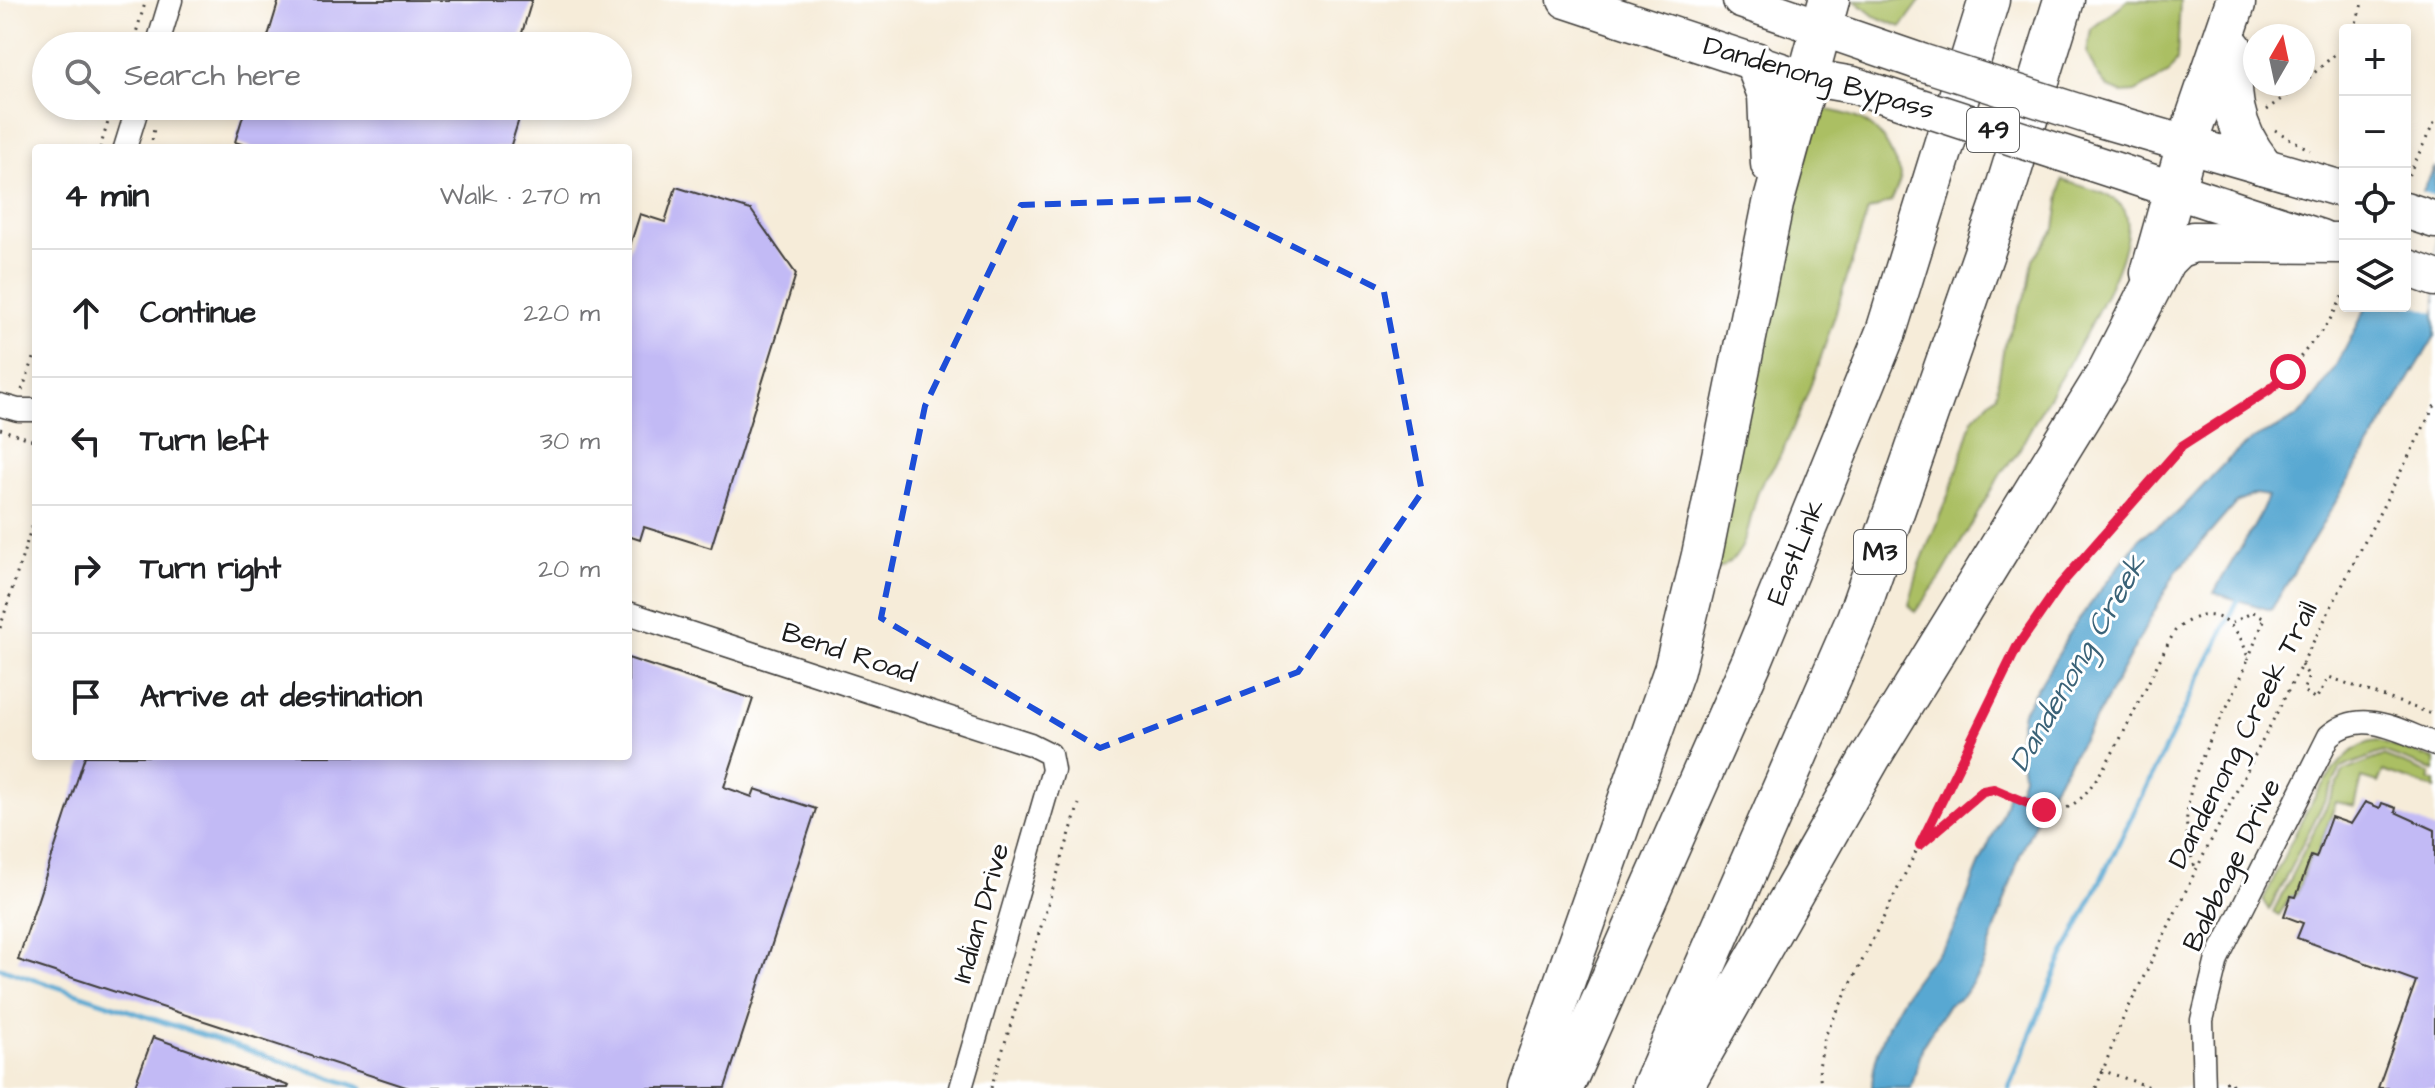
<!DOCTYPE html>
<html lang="en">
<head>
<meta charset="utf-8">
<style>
  body { margin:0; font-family:"Architects Daughter",sans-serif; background:#f2f2f2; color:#202124 }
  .controls { position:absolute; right:24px; top:24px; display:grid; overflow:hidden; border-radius:8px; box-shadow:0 4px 12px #0003 }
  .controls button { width:72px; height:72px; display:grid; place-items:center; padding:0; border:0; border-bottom:2px solid #e0e0e0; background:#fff; color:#202124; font:40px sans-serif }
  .compass { position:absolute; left:2243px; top:24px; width:72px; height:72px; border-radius:50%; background:#fff; box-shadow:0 4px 12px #0003; rotate:9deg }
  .stop { position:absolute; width:24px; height:24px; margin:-18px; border:6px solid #e11d48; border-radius:50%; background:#fff }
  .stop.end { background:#e11d48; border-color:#fff; box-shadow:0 2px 8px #0008 }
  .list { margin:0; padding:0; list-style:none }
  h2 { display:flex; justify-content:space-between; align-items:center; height:104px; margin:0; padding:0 32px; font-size:34px }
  h2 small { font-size:26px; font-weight:400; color:#757577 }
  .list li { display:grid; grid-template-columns:52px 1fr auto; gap:24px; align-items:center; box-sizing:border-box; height:128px; padding:0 32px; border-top:2px solid #e0e0e0 }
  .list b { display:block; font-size:30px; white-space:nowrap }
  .list em { font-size:26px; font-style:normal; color:#757577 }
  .icon { flex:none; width:44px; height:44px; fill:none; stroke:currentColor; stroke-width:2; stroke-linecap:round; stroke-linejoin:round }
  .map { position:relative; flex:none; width:2435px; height:1088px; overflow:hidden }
  .search { position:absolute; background:#fff; box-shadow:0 4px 12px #0003; left:32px; top:32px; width:600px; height:88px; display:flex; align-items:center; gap:20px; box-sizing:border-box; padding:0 28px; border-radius:44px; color:#757577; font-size:30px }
  .panel { position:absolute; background:#fff; box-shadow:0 4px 12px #0003; left:32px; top:144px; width:600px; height:616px; border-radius:8px }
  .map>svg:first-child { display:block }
  .green { fill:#abbf64; stroke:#646e40; stroke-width:2 }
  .water { fill:#58a8d2; stroke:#3a6277; stroke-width:2 }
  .pier { fill:#f6ecd9 }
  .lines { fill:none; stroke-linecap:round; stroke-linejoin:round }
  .stream { stroke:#58a8d2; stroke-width:5 }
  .building { fill:#c2baf5 }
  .minor-casing { stroke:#3d3b38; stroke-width:25 }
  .trunk-casing { stroke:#3d3b38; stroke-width:39 }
  .motorway-casing { stroke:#3d3b38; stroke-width:43 }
  .path { stroke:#3d3b38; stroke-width:3; stroke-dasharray:2 6; stroke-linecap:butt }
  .minor { stroke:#fff; stroke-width:22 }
  .trunk { stroke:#fff; stroke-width:36 }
  .motorway { stroke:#fff; stroke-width:40 }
  .trunk-bridge-casing { stroke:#3d3b38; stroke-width:39; stroke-linecap:butt }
  .trunk-bridge { stroke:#fff; stroke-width:36 }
  .route { stroke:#e11d48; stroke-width:10 }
  .marked { fill:none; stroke:#1d4ed8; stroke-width:6; stroke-dasharray:16 10; stroke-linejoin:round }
  .labels { text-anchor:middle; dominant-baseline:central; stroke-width:6; stroke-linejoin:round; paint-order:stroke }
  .shield { fill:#fff; stroke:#606060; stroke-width:2 }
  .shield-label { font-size:26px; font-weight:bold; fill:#1c1c1c }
  .street-label { font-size:28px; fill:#1c1c1c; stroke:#fff }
  .water-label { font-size:30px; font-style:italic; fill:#3a6277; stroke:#fff }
</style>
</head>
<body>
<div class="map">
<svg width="2435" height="1088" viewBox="0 0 2435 1088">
  <rect width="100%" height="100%" fill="#fff"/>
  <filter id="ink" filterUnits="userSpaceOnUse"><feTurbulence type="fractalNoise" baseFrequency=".0125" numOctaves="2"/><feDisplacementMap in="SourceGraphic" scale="16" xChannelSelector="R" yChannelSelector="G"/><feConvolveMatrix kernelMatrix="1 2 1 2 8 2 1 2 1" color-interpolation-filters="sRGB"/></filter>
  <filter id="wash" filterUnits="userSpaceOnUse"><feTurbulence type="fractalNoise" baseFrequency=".006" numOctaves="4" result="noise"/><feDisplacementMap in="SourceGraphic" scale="32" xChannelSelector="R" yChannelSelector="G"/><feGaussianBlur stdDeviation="1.8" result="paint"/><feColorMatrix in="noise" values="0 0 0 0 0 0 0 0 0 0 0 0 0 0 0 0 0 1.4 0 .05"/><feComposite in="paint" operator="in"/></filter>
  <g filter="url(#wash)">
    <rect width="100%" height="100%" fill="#f6ecd9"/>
    <g class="green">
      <polygon points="1854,0 1921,0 1901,27 1874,16"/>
      <polygon points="2128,0 2180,0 2177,60 2169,73 2135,92 2122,93 2108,88 2096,73 2087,53 2091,29"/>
      <path d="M 1819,108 C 1850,114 1876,120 1890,151 C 1903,181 1906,168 1891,202 L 1868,211 C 1841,293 1818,381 1779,458 C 1775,467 1767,474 1762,483 C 1746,513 1754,556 1716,570 L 1758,334 Z"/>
      <path d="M 2062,180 C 2080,186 2111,192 2123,208 C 2152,248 2037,408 2018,453 L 2003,470 L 1941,577 L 1915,612 L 1909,605 L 1920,564 L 1954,481 L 1973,418 L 1996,395 L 2004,345 L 2029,286 L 2033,259 L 2055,229 Z"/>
      <path d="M 2377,741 L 2435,760 L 2435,771 L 2383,752 L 2341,768 L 2269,910 L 2263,901 C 2285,858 2326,745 2377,741 Z"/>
      <polygon points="2383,756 2431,774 2429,780 2435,782 2435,789 2383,771 2378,783 2362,778 2355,806 2336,802 2316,858 2310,856 2296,897 2291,896 2279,915 2273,912 2344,771"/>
    </g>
    <path class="water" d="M 2435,167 L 2435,336 L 2271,610 L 2214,593 C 2231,559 2255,532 2268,496 L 2255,494 L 2236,503 L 2175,573 L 2098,715 L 2046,799 L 2020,855 L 1982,969 L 1962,997 L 1948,1005 L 1923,1045 L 1911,1088 L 1872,1088 C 1873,1047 1897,1002 1922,970 C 1928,961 1937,955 1943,947 C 1960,924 1967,894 1978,868 C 1989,842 2002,820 2008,793 L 2019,789 L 2023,776 L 2019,735 L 2023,711 L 2061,650 L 2068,634 L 2140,538 C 2152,527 2164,525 2175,515 C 2202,490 2224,458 2255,438 C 2272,428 2288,426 2303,411 C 2331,381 2349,342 2367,306 L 2405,306 L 2405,226 Z"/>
    <polygon class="pier" points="2418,191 2435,196 2435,313 2405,303 2405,217"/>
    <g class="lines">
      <g class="stream">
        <polyline points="0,968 362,1088"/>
        <polyline points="2009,1088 2058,967 2239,598"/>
      </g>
    </g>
    <g id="blocks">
      <g class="building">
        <polygon points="279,0 532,0 518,46 265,46"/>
        <polygon points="246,106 523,106 510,148 254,148 235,142"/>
        <polygon points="676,187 751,210 796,274 711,548 644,527 640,540 628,536 628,252 640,214 665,222"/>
        <polygon points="628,658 753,699 724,787 752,797 755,789 816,809 725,1088 409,1088 18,960 85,756 628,756"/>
        <polygon points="2365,802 2380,808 2382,803 2396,808 2395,812 2435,830 2435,1088 2378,1088 2416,981 2297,938 2303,923 2284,916 2291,896 2296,897 2311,856 2316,858 2331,817 2351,824"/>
        <polygon points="153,1037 289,1086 288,1088 134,1088"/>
      </g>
    </g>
  </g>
  <g filter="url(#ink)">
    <use href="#blocks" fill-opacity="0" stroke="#3d3b38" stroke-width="2"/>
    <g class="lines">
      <g class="minor-casing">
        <g id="minor">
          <polyline points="157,46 171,0"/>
          <polyline points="125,148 138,106"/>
          <polyline points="0,405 18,410 36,410"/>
          <polyline points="628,613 1030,744 1050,754 1053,770 961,1088"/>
          <path d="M 2204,1088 L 2202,1020 L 2217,959 L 2329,736 C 2362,707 2398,731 2435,744"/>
        </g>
      </g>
      <g class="trunk-casing">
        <g id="trunk">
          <polyline points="1566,0 1790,74 1853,85 1905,102"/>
          <polyline points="1741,0 1918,61"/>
          <polyline points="2093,117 2345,190"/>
          <polyline points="2080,159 2321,238"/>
          <polyline points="2405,210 2435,220"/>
          <polyline points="2405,267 2435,278"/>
        </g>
      </g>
      <g class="motorway-casing">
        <g id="motorway">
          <path d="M 2232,48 C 2230,93 2231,127 2261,164"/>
          <polyline points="1755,62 1768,95 1771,164"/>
          <polyline points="2151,273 2187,144 2235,4"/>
          <polyline points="1527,1088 1674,670 1702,555 1773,204 1829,0"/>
          <polyline points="1563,1088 1752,661 1886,332 1989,0"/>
          <polyline points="1652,1088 1857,618 2000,207 2064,0"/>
          <polyline points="1682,1088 1870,758 2107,373 2165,260 2177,248 2193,242 2339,243"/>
        </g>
      </g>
      <g class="path">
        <polyline points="2354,30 2363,0"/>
        <polyline points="132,46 146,0"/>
        <polyline points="2303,83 2345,45"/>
        <polyline points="2266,110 2302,84"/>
        <polyline points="2275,130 2310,150"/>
        <polyline points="100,148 113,106"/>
        <polyline points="151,148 154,128"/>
        <polyline points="2405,182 2435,121"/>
        <polyline points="22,390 36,353"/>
        <polyline points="0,429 36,441"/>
        <polyline points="2232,623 2253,612 2265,618 2248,659"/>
        <polyline points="0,628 36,513"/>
        <polyline points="2301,665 2309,676 2303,691 2316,699 2329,677 2435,715"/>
        <path d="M 1923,843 L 1983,791 C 2008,786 2028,812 2053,811 C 2065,811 2077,803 2085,794 C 2120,751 2147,680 2175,631 C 2208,600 2239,619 2248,659 C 2224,728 2165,789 2195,867"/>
        <polyline points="2101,1070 2153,1088"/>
        <polyline points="2225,1082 2231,1081 2233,1088"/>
        <polyline points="991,1088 1079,804"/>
        <polyline points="1821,1088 1819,1067 1825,1036 2017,647 2040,611 2127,504 2182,446 2269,390 2288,372 2328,323 2345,293"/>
        <polyline points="2096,1088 2122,1021 2196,870 2435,405"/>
      </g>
      <use href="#minor" class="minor"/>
      <use href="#trunk" class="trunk"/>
      <use href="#motorway" class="motorway"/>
      <g class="trunk-bridge-casing">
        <g id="trunk-bridge">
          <polyline points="1918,61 2093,117"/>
          <polyline points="1905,102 2080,159"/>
        </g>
      </g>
      <use href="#trunk-bridge" class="trunk-bridge"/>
    </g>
  </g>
  <g class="lines" filter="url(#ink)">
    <polyline class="route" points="2044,810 1994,789 1983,791 1920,845 2017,647 2060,585 2182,446 2269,390 2288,372"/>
  </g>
  <path class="marked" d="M 1198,199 L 1384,292 L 1422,492 L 1298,672 L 1100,748 L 881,618 L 925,406 L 1021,205 Z"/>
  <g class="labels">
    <g class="shield">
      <rect x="1967" y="108" width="52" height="44" rx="6"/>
      <rect x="1854" y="530" width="52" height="44" rx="6"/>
    </g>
    <g class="shield-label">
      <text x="1993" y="130">49</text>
      <text x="1880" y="552">M3</text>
    </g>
    <g class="street-label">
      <text transform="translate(1819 78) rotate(16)">Dandenong Bypass</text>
      <text transform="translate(1796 552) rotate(-68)">EastLink</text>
      <text transform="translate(849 653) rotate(18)">Bend Road</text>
      <text transform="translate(2243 735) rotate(-63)">Dandenong Creek Trail</text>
      <text transform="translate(2232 865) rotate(-64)">Babbage Drive</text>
      <text transform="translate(981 913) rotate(-74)">Indian Drive</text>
    </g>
    <g class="water-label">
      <text transform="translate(2078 663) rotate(-60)">Dandenong Creek</text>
    </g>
  </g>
</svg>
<div class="controls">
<button>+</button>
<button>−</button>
<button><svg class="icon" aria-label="locate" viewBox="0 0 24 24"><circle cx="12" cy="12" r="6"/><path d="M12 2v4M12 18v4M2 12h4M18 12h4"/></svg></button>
<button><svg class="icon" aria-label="layers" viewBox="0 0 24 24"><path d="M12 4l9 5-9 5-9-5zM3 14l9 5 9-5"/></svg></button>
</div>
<svg class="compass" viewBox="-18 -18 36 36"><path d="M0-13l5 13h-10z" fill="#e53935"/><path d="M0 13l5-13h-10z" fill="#757577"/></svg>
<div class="stop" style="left:2288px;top:372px"></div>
<div class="stop end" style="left:2044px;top:810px"></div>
<div class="search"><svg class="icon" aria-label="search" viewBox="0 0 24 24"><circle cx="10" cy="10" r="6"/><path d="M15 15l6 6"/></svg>Search here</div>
<section class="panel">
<h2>4 min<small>Walk · 270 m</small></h2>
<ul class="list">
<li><svg class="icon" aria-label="ahead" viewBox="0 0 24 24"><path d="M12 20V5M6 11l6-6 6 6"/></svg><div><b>Continue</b></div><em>220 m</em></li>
<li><svg class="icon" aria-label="left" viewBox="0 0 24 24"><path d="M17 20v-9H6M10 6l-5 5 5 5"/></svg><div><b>Turn left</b></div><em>30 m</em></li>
<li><svg class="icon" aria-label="right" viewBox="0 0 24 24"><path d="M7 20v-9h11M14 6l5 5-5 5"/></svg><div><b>Turn right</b></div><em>20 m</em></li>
<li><svg class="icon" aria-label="arrive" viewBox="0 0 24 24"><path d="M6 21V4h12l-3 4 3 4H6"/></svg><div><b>Arrive at destination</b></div></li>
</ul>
</section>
</div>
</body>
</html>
